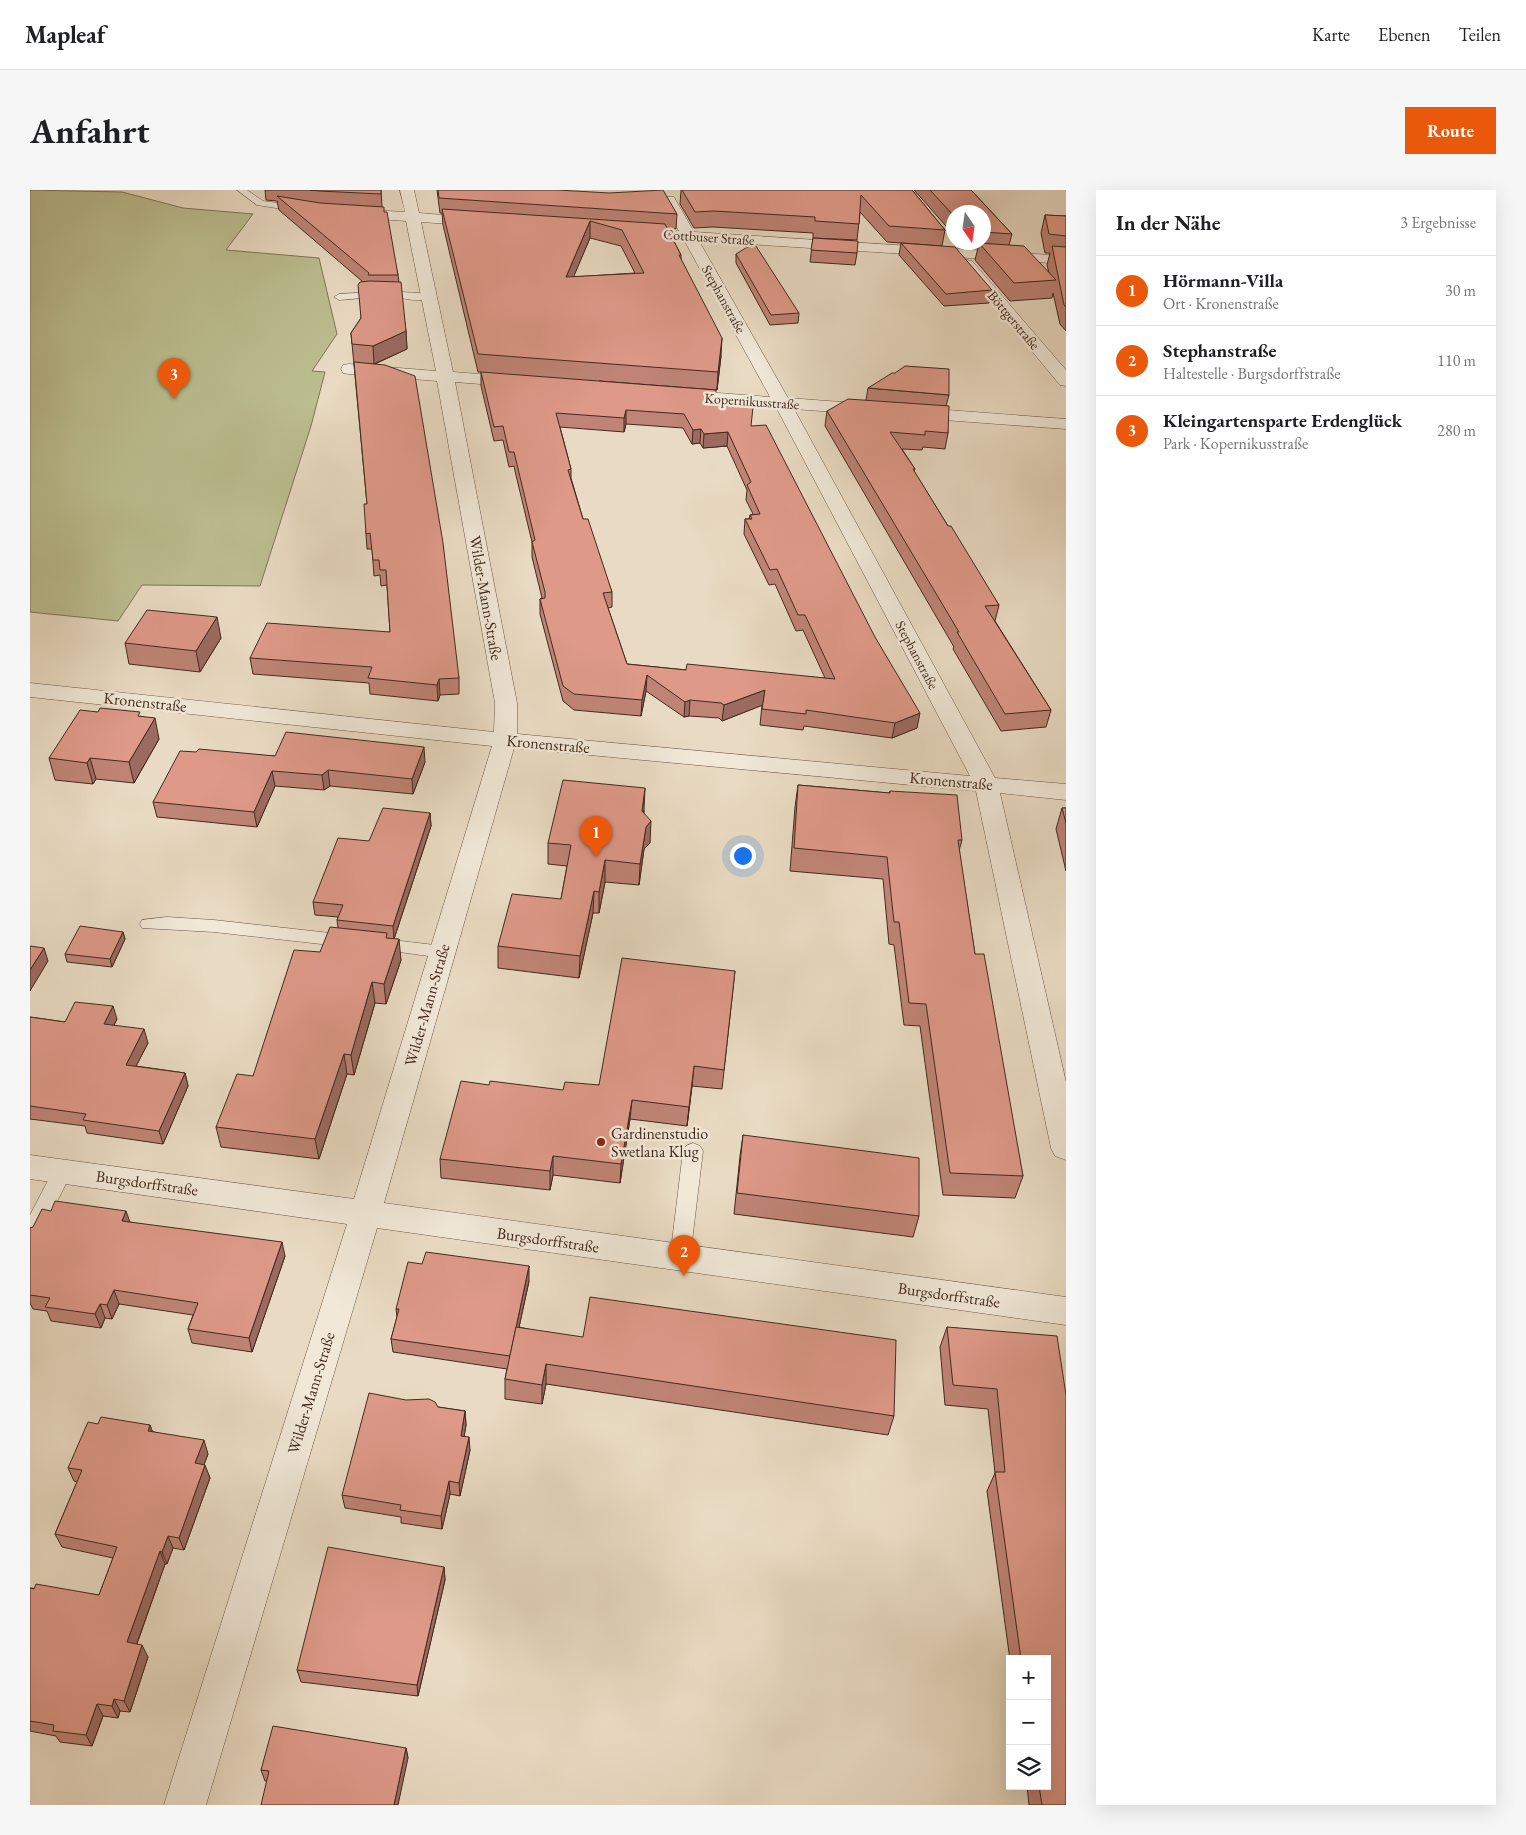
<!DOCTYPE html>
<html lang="de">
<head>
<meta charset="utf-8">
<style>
  body { margin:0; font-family:"EB Garamond",serif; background:#f6f6f6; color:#202124 }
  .controls { position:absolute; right:15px; bottom:15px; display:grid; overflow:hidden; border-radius:0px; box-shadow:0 5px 20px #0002 }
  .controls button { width:45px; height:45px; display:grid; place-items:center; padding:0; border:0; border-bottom:1px solid #e0e0e0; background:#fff; color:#202124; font:25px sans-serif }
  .compass { position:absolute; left:916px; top:15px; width:45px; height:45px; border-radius:50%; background:#fff; box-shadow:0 5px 20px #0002; rotate:167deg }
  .you { position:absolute; left:712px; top:665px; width:18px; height:18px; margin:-12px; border:4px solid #fff; border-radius:50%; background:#1a73e8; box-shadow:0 0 0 8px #1a73e833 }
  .badge { display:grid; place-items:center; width:32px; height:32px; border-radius:50%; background:#ea580c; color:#fff; font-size:16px; font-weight:700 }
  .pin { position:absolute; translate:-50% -41px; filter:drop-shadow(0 1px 2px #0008) }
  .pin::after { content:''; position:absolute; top:26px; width:18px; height:15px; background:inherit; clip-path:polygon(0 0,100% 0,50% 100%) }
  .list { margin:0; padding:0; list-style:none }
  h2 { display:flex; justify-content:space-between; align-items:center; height:65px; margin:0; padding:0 20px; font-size:21px }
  h2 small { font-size:16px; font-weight:400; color:#757577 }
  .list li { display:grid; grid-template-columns:32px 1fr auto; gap:15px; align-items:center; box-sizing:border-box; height:70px; padding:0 20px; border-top:1px solid #e0e0e0 }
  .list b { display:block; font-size:19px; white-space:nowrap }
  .list p { margin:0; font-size:16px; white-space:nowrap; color:#757577 }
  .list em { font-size:16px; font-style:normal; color:#757577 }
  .icon { flex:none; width:28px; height:28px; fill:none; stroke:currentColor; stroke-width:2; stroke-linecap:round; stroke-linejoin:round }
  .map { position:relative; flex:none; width:1036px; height:1615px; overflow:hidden; border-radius:0px }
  header { display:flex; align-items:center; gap:30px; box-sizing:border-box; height:70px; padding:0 25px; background:#fff; border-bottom:1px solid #e0e0e0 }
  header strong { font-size:24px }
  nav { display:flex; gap:28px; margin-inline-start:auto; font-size:18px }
  .intro { display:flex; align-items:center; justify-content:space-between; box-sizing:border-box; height:120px; padding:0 30px }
  h1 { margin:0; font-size:35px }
  .button { padding:12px 22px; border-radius:0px; background:#ea580c; color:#fff; font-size:18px; font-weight:700 }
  main { display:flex; gap:30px; padding:0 30px }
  aside { flex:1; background:#fff; border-radius:0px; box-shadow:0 5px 20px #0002 }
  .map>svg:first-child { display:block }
  .green { fill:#bcbe90; stroke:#807456 }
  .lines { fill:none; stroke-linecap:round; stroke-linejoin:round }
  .service-casing { stroke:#6c5646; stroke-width:1 }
  .minor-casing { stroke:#6c5646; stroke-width:1 }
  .service { fill:#f1e8d8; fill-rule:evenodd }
  .minor { fill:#f1e8d8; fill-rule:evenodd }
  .wall { fill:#bf8476; stroke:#43291d; fill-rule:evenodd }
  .shaded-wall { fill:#9b6b60; stroke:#43291d }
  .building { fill:#de9989; stroke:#43291d; fill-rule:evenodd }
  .poi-dot { fill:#8f2418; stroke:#f1e8d8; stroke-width:2 }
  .labels { text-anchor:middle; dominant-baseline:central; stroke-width:5; stroke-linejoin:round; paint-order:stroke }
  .far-street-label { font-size:14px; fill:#43291d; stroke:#f1e8d8 }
  .street-label { font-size:16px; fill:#43291d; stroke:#f1e8d8 }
  .poi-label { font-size:16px; fill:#43291d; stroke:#f1e8d8; text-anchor:start }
</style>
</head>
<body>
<header>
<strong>Mapleaf</strong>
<nav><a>Karte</a><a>Ebenen</a><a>Teilen</a></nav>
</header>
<div class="intro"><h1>Anfahrt</h1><a class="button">Route</a></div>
<main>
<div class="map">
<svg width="1036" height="1615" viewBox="0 0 1036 1615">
  <rect width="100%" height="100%" fill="#e9dbc3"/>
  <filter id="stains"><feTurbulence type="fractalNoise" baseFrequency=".004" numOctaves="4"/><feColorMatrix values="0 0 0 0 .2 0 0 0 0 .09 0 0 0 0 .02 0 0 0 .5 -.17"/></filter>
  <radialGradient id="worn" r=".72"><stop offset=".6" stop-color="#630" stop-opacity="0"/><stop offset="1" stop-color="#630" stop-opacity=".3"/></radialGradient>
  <polygon class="green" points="0,0 92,2 153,18 223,24 196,60 289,68 307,144 282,181 295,182 281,236 230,396 112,395 88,431 0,422"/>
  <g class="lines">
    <g class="service-casing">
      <g id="service">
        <polygon points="207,0 217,0 233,11 271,16 275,19 271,22 227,15"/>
        <path d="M 362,101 C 372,103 398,102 403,106 C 393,115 373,107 361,107 C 344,106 326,109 309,110 L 304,107 L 309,104 Z"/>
        <polygon points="137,727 184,730 318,745 324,747 326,751 324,755 318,757 184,742 112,738 110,734 112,730"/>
        <polygon points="346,748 413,756 419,758 422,762 419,766 413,768 340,758 338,754 340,750"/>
        <polygon points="663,953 670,956 673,961 660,1068 657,1074 650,1077 643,1074 640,1068 653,961 656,956"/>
        <polygon points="32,974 39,977 42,982 7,1051 0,1053 0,1025 25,977"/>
      </g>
    </g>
    <g class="minor-casing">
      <g id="minor">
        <polygon points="370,0 384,0 389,23 451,28 456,29 458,32 456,35 451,36 391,32 423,182 489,187 495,188 497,192 495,196 489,197 425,192 487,513 487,544 940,586 746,217 649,210 643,209 640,205 643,201 649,200 740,207 654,50 641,48 639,45 641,42 649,41 632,10 634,7 644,7 664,42 1036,66 1036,74 669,51 758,208 1036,229 1036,239 764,219 965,588 1036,594 1036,610 970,603 1036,892 1036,970 1025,966 1021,958 946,601 484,558 354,1013 1036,1107 1036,1135 347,1038 176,1615 134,1615 317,1034 0,989 0,965 324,1009 462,556 0,507 0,493 464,542 465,513 407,191 319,184 313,183 311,179 313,175 319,174 406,181 376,31 322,27 315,23 322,19 375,22"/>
        <polygon points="937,70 942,71 1036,180 1036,196 1030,195 932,77 930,74 932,71"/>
      </g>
    </g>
    <use href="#service" class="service"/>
    <use href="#minor" class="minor"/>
  </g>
  <g class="wall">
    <polygon points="235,0 351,0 352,17 368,85 376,141 377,159 345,174 429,488 429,504 410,505 408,511 340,504 339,493 223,484 220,468 360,442 357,395 351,396 350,385 344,386 342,359 337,359 336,344 337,314 321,143 331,128 333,92 249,20 247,11 236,10"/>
    <path d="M 407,0 L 534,0 L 533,1 L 647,24 L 646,39 L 637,38 L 651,65 L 651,70 L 691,166 L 687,200 L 569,191 L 685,210 L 695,215 L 721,236 L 887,538 L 862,548 L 774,536 L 773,540 L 730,535 L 732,515 L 692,531 L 689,528 L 659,526 L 654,527 L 616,501 L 611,526 L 544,520 L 533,511 L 510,424 L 510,409 L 512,408 L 502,367 L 502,352 L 485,281 L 484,276 L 479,277 L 473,250 L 464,251 L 451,196 L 451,182 L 448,182 L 413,35 L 412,23 L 410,23 ZM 560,48 L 591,56 L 605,83 L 543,87 ZM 596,234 L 653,238 L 662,254 L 670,253 L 673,258 L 697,256 L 717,300 L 716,310 L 723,324 L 720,325 L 719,329 L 715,329 L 714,344 L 739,395 L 745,394 L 766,441 L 773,440 L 795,488 L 656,480 L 597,474 L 578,418 L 582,417 L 582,402 L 553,329 L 541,288 L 541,279 L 530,237 L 594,242 Z"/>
    <polygon points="651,0 882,0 915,40 912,56 857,52 830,22 827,50 783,48 783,43 683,37 664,38 650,14"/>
    <polygon points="884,0 941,0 982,44 979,55 1019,83 1017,75 1020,63 1015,63 1011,43 1015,25 1036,26 1036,141 1030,134 1023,103 1022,108 980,111 945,70 948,58 934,57 930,52 954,52 954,22 924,22 924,45"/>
    <polygon points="783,48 827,63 825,75 780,72"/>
    <polygon points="871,53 962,100 959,113 914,116 869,65"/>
    <polygon points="706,64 769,123 768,133 740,135 706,73"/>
    <polygon points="838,198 919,205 916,216 918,243 915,259 893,257 892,260 872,259 885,279 884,281 918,336 969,415 965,431 1021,520 1016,537 971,541 923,459 924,457 795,236 797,221 836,210"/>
    <polygon points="191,448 170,482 99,474 95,453"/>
    <polygon points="111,526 129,549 104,593 66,589 63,594 25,590 19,568"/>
    <polygon points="166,562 245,566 395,572 383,604 300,596 294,600 245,596 227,637 127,627 123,612"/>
    <polygon points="768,595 859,603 860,601 932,650 929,661 945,764 993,986 985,1008 913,1005 890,836 874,835 864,755 859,754 853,689 760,681 765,617"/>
    <polygon points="1032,618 1036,618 1036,681 1026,639"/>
    <polygon points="614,620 614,623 620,653 614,659 609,695 575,692 569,723 563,723 549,788 468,778 468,756 531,709 537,676 518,674 518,653"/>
    <polygon points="400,623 401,636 364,749 371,770 356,814 345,813 324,885 317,884 289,969 191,957 186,937 223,886 290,762 308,738 307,730 308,727 285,725 283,712 339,651"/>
    <polygon points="93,742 95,749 82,777 37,772 35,764"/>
    <polygon points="705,781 692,899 662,896 657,936 600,929 590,993 523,985 520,1000 411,988 410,969 533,900 569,895"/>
    <polygon points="0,827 35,832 87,829 84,835 118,853 106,876 155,883 158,896 133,954 57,943 55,936 0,929"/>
    <polygon points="713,945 889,1026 883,1047 704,1024 710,966"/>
    <polygon points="100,1032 255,1066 222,1162 162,1153 158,1139 163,1125 89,1114 82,1129 75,1128 71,1138 21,1131 17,1121 3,1119 0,1113 0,1038"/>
    <polygon points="499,1091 489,1137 864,1226 858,1245 516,1194 512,1214 475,1209 475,1189 477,1179 363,1162 361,1149 367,1127 366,1119"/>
    <polygon points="917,1137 1036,1205 1036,1615 999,1615 997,1596 1017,1596 1017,1469 980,1469 980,1470 957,1301 965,1283 958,1219 915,1215 910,1157"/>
    <polygon points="408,1217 435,1221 436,1235 434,1246 440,1260 430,1306 420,1304 412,1339 371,1333 371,1327 315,1318 312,1305"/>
    <polygon points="68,1234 120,1235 122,1241 178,1264 174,1274 180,1288 154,1360 143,1358 137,1374 135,1374 107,1454 118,1467 100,1522 90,1521 88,1528 73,1526 62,1556 30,1552 26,1546 0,1541 0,1398 69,1405 83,1368 32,1357 25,1344 47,1292 44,1291 38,1278"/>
    <polygon points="414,1377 415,1390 388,1506 271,1492 267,1480"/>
    <polygon points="376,1558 378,1568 237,1591 235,1591 231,1580"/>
  </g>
  <g class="shaded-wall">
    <polygon points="560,31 560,48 536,105 536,87"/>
    <polygon points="376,141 377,159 344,174 343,156"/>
    <polygon points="692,148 691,166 687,200 688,182"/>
    <polygon points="596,220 596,234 594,242 594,228"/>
    <polygon points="671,239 670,253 662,254 663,240"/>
    <polygon points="698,242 697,256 673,258 674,244"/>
    <polygon points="187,427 191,448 170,482 166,461"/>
    <polygon points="617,485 616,501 611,526 612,510"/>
    <polygon points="409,489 410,505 408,511 407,495"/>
    <polygon points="735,500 733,515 692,531 694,515"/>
    <polygon points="660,510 659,526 654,527 655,512"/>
    <polygon points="890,523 887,538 862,548 865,533"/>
    <polygon points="125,528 129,549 104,593 99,572"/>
    <polygon points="394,557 395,572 383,604 382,589"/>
    <polygon points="60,568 66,589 63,594 57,573"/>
    <polygon points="298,580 300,596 294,600 292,585"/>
    <polygon points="242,581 245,596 227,637 224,622"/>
    <polygon points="615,598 614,620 610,642 612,621"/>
    <polygon points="400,623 401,636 364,749 363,736"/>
    <polygon points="621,631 620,653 614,659 609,695 610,674 616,637"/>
    <polygon points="575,670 575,692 569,723 569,702"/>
    <polygon points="564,701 563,723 549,788 550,766"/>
    <polygon points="93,742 95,749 82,777 80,769"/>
    <polygon points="369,749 371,770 356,814 354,794"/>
    <polygon points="14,758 18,771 0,801 0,780"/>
    <polygon points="342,792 345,813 324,885 321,865"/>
    <polygon points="83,816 87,829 78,847 74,834"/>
    <polygon points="114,839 118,853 100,888 96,875"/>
    <polygon points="314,864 317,884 289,969 285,949"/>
    <polygon points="664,876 662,896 657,936 659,917"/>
    <polygon points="155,883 158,896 133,954 129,941"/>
    <polygon points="602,910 600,929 590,993 591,974"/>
    <polygon points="523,966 523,985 520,1000 520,981"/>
    <polygon points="96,1021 101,1035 92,1031"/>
    <polygon points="252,1052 255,1066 222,1162 219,1148"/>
    <polygon points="499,1076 499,1091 480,1179 480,1166"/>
    <polygon points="84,1100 89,1114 82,1129 77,1115"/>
    <polygon points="70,1114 75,1128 71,1138 65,1124"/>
    <polygon points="516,1174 516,1194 512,1214 512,1195"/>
    <polygon points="435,1221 436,1235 432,1259 431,1246"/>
    <polygon points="120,1235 125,1249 118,1241"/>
    <polygon points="439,1247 440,1260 430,1306 429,1293"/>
    <polygon points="174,1250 178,1264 170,1286 165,1273"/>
    <polygon points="175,1275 180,1288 154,1360 149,1348"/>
    <polygon points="419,1291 420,1304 412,1339 411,1326"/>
    <polygon points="138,1346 143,1358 137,1374 132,1362"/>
    <polygon points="130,1361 135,1374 103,1464 97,1452"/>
    <polygon points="414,1377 415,1390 388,1506 387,1495"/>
    <polygon points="112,1455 118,1467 100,1522 94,1511"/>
    <polygon points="84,1509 90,1521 88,1528 82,1516"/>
    <polygon points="67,1514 73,1526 62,1556 56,1545"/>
    <polygon points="376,1558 378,1568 368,1615 364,1615"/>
  </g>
  <g class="building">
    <polygon points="280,0 351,0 351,4 289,1"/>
    <polygon points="408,0 528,0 579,3 633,0 647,24 409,8"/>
    <polygon points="652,0 882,0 915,40 859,36 831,5 829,34 785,31 785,27 684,21 665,22"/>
    <polygon points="900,0 941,0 982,44 954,42 954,22 924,22 924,26"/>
    <polygon points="247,6 290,13 354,17 354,22 357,22 368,85 338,85 339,83"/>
    <path d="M 412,19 L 635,34 L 651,65 L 649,65 L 692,148 L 688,182 L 448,164 ZM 560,31 L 592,40 L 614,83 L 536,87 Z"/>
    <polygon points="1015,25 1036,26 1036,46 1019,44"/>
    <polygon points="783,48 828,51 827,63 781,60"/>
    <polygon points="724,53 769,123 741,125 706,64"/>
    <polygon points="871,53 925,57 962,100 916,104"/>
    <polygon points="949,53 994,56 1026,90 984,93"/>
    <polygon points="1022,56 1036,57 1036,117 1034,115"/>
    <polygon points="340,91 371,92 376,141 343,156 322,154 321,143 331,128 328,95 330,92"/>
    <polygon points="324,172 355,175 385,186 413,353 429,488 409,489 407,495 338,488 342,477 220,468 237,433 360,442 356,380 350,380 349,370 343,370 340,343 336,344 334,314 337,314"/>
    <polygon points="875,176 919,179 919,205 838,198 862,183 865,183"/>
    <path d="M 451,182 L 686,200 L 685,210 L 695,211 L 694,215 L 723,217 L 721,236 L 736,235 L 845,447 L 890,523 L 865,533 L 776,520 L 776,524 L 732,519 L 735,500 L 694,515 L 691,513 L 660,510 L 655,512 L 617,485 L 612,510 L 544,504 L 533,496 L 510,409 L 515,408 L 515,402 L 502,352 L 505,350 L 485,266 L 484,262 L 479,262 L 473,236 L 464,237 ZM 596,220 L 654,224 L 663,240 L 671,239 L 674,244 L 698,242 L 721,292 L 717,295 L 730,324 L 720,325 L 722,329 L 715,329 L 740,380 L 747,379 L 768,425 L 775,425 L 805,489 L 657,474 L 656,480 L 597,474 L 573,403 L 582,402 L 558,329 L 553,329 L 538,280 L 541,279 L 526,223 L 594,228 Z"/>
    <polygon points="818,209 919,216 918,243 895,241 895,245 860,242 885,279 883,279 918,336 921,336 969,415 955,416 1021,520 975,524 927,442 929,442 797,221"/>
    <polygon points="117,420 187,427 166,461 95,453"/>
    <polygon points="70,518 110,522 108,526 125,528 99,572 60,568 57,573 19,568 50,520 68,522"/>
    <polygon points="256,542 394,557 382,589 298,580 292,585 242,581 224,622 123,612 150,561 166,562 169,559 245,566"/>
    <polygon points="533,590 615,598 612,621 621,631 616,637 610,674 575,670 569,702 564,701 550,766 468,756 482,704 531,709 541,655 518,653"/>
    <polygon points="768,595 860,603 860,601 927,605 932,650 928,650 945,764 954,764 993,986 920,983 896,814 879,813 869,732 864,732 857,667 764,658"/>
    <polygon points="353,618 400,623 363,736 307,730 313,715 283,712 308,648 339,651"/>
    <polygon points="1032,618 1036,618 1036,633"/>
    <polygon points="50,736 93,742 80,769 35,764"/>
    <polygon points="300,737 357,743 356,748 369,749 354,794 342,792 321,865 314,864 285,949 186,937 207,884 223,886 264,760 290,762"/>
    <polygon points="0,756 14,758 0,780"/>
    <polygon points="592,768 705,781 694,880 664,876 659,917 602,910 591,974 523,966 520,981 410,969 431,891 459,895 460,891 533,900 535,892 569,895"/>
    <polygon points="45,812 83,816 74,834 114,839 96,875 155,883 129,941 53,930 56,924 0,916 0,827 35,832"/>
    <polygon points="713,945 889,968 889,1026 707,1003"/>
    <polygon points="25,1011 96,1021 92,1031 252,1052 219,1148 158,1139 168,1113 84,1100 77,1115 70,1114 65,1124 15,1117 20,1108 0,1105 0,1038 3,1037 12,1019 21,1021"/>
    <polygon points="396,1062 499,1076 480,1166 361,1149 369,1119 366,1119 378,1072 392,1074"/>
    <polygon points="560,1107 866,1150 864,1226 516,1174 512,1195 475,1189 486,1137 553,1147"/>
    <polygon points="917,1137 1027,1146 1036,1205 1036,1615 1012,1615 1009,1596 1017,1596 1017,1469 991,1469 965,1282 975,1282 967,1199 923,1195"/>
    <polygon points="339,1203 376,1210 399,1209 405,1212 408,1217 435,1221 431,1246 439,1247 429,1293 419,1291 411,1326 370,1320 371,1315 312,1305"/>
    <polygon points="71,1227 120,1235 118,1241 174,1250 165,1273 175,1275 149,1348 138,1346 132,1362 130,1361 97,1452 112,1455 94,1511 84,1509 82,1516 67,1514 56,1545 23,1541 24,1535 0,1531 0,1398 4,1399 6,1394 69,1405 87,1357 25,1344 52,1280 38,1278 58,1232 68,1234"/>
    <polygon points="298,1357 414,1377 387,1495 267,1480"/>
    <polygon points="243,1536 376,1558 364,1615 231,1615 239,1581 231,1580"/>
  </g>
  <circle class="poi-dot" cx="571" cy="952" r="5"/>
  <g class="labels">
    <g class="far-street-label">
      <text transform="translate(679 47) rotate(4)">Cottbuser Straße</text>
      <text transform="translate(694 109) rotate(61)">Stephanstraße</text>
      <text transform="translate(984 130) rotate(50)">Böttgerstraße</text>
      <text transform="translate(722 211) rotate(4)">Kopernikusstraße</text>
      <text transform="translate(887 465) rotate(62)">Stephanstraße</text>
    </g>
    <g class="street-label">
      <text transform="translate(456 408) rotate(80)">Wilder-Mann-Straße</text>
      <text transform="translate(115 512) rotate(6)">Kronenstraße</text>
      <text transform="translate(518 554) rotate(5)">Kronenstraße</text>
      <text transform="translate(921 591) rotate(5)">Kronenstraße</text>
      <text transform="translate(397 815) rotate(-74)">Wilder-Mann-Straße</text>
      <text transform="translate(117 993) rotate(8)">Burgsdorffstraße</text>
      <text transform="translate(518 1050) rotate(8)">Burgsdorffstraße</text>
      <text transform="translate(919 1105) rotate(8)">Burgsdorffstraße</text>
      <text transform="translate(281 1203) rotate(-73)">Wilder-Mann-Straße</text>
    </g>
    <g class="poi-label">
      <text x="581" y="943">Gardinenstudio<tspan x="581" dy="18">Swetlana Klug</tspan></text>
    </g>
  </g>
  <rect width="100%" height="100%" filter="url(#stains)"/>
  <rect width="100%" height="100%" fill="url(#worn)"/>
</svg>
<div class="controls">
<button>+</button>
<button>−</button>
<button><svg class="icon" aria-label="layers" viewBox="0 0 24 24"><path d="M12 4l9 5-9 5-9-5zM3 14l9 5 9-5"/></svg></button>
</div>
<svg class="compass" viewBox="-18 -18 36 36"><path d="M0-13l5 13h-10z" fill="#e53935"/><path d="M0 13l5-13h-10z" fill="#757577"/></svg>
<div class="you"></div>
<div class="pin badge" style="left:566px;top:667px">1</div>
<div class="pin badge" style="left:654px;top:1086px">2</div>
<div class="pin badge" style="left:144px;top:209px">3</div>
</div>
<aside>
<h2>In der Nähe<small>3 Ergebnisse</small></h2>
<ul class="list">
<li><span class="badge">1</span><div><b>Hörmann-Villa</b><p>Ort · Kronenstraße</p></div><em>30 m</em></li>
<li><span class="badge">2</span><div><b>Stephanstraße</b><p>Haltestelle · Burgsdorffstraße</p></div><em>110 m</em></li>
<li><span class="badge">3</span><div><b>Kleingartensparte Erdenglück</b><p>Park · Kopernikusstraße</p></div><em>280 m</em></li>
</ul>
</aside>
</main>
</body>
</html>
